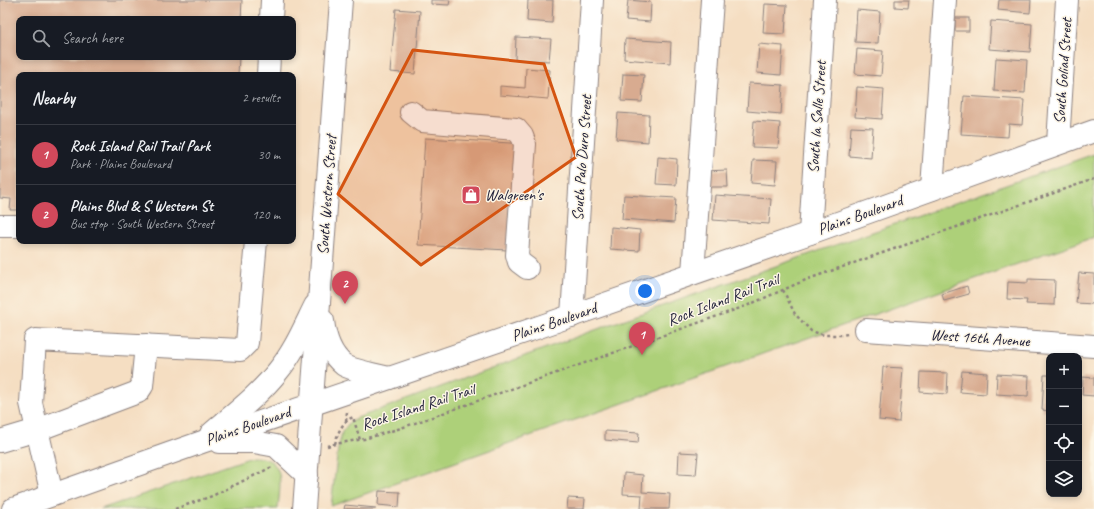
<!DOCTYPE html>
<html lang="en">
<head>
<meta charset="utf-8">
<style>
  body { margin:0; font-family:Caveat,sans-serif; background:#242831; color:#f1f3f6 }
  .controls { position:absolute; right:12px; bottom:12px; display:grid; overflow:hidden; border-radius:8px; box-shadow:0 2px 6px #0003 }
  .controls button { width:36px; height:36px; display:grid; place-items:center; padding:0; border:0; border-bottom:1px solid #363941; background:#171b24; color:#f1f3f6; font:20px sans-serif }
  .you { position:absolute; left:645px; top:291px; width:14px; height:14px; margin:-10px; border:3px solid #fff; border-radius:50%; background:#1a73e8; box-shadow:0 0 0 6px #1a73e833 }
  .badge { display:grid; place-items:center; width:26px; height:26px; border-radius:50%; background:#d1495b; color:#fff; font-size:13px; font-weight:700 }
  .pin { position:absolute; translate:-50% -33px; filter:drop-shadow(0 1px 2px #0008) }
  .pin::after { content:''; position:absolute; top:21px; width:14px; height:12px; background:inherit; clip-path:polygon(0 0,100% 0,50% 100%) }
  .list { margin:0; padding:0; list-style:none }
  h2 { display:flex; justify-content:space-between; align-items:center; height:52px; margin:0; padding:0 16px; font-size:17px }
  h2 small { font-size:13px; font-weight:400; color:#9ea1a6 }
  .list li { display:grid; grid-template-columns:26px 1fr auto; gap:12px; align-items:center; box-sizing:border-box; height:60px; padding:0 16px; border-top:1px solid #363941 }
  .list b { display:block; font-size:15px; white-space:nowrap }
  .list p { margin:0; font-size:13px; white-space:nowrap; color:#9ea1a6 }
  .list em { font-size:13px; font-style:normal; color:#9ea1a6 }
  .icon { flex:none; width:22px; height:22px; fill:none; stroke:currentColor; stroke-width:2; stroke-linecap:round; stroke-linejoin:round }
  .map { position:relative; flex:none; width:1094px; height:509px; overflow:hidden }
  .search { position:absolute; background:#171b24; box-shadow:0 2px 6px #0003; left:16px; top:16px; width:280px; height:44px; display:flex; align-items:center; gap:10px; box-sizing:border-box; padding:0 14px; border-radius:8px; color:#9ea1a6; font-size:15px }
  .panel { position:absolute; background:#171b24; box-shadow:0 2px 6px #0003; left:16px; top:72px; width:280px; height:172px; border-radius:8px }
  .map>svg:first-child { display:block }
  .green { fill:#add079; stroke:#68795a }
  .building { fill:#d8ab90 }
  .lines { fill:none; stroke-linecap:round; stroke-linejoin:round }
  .minor-casing { stroke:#8c807e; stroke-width:24 }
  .major-casing { stroke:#8c807e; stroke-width:24 }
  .path { stroke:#8c807e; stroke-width:2.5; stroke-dasharray:3 3; stroke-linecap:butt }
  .minor { stroke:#fff; stroke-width:22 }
  .major { stroke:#fff; stroke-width:22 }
  .marked { fill:#d45411; fill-opacity:0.2; stroke:#d45411; stroke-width:3; stroke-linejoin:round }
  .labels { text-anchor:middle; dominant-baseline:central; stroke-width:3; stroke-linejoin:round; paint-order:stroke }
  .street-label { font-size:16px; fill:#22223b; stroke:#fcf5e5 }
  .poi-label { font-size:16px; fill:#22223b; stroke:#fcf5e5; text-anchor:start }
</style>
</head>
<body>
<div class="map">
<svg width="1094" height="509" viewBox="0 0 1094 509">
  <rect width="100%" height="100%" fill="#fcf5e5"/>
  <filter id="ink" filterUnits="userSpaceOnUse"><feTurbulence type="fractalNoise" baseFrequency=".025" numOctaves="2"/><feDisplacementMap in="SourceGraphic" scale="8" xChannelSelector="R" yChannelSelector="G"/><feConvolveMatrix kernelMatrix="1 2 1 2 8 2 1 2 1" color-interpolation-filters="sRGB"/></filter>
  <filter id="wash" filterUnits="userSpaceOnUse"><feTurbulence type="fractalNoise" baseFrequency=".012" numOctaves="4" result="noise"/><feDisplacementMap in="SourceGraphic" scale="16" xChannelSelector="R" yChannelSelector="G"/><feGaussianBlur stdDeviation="0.9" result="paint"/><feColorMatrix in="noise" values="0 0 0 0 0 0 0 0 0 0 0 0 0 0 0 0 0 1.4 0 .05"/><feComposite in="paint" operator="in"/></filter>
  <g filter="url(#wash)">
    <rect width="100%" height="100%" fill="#f5dec2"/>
    <g class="green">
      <polygon points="1094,154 1094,237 331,506 338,449 342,432 349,423 357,418 614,323"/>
      <path d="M 252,457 C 287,457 280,484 278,509 L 101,509 Z"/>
    </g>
    <g id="blocks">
      <g class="building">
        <polygon points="0,0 242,0 241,19 19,19 19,57 239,57 238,75 19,75 19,210 10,210 11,199 0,198"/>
        <polygon points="431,0 450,0 449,5 431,4"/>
        <polygon points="528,0 553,0 552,23 527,21"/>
        <polygon points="628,0 651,2 650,22 626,20"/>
        <polygon points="895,0 909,0 908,8 895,7"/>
        <polygon points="999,0 1031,0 1030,13 998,10"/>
        <polygon points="765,4 787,5 785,34 763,33"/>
        <polygon points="396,9 420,11 415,74 390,72"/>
        <polygon points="857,10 880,12 878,43 855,42"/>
        <rect x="955" y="18" width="14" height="13"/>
        <polygon points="991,21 1032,24 1030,52 989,49"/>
        <polygon points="516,37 551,39 549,61 515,59"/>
        <polygon points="625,39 671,42 670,63 624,59"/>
        <polygon points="759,44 783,46 781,75 757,73"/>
        <polygon points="857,49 883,51 881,76 855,74"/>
        <polygon points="996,58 1027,60 1025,93 994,91"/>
        <polygon points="526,68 550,70 548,99 500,95 500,86 525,88"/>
        <polygon points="623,74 644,75 642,102 621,101"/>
        <polygon points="749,83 783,85 781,114 747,111"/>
        <polygon points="857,87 884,89 882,119 855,117"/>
        <polygon points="964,96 1024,100 1022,125 1009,124 1008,137 961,134"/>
        <polygon points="618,113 649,115 648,142 616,139"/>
        <polygon points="754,121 780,123 778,148 752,147"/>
        <polygon points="851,127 873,128 871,158 849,156"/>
        <polygon points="425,138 528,144 507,250 418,245"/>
        <polygon points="658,157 677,159 676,185 656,184"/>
        <polygon points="753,160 777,161 775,185 751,183"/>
        <polygon points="727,170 728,187 705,187 705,171"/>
        <polygon points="624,195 676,198 674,223 622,219"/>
        <polygon points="715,195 771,199 769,224 713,220"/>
        <polygon points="611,227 640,230 639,251 610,249"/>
        <polygon points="1079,273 1094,274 1094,304 1076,303"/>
        <polygon points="1028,279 1055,280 1054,305 1026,304 1027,300 1007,299 1008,282 1028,283"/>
        <polygon points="967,286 969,294 944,301 942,294"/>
        <polygon points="883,367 903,368 899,422 879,420"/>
        <polygon points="962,371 987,373 986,394 960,392"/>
        <polygon points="921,372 948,373 947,394 920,392"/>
        <polygon points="997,374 1029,376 1028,396 996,394"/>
        <polygon points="1044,375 1049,375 1049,411 1042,410"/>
        <polygon points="1083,377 1094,378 1094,396 1082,395"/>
        <polygon points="605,431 639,433 638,443 605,440"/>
        <polygon points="679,452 698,453 696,475 678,474"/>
        <polygon points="624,473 643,475 642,492 670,494 669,509 641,509 642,495 623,494"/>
        <polygon points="379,491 400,492 399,507 378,505"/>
        <polygon points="568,498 585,499 584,509 567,509"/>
        <polygon points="345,505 376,508 376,509 344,509"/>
      </g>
    </g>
  </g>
  <g filter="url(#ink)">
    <use href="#blocks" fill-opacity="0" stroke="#8c807e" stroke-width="1"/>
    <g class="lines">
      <g class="minor-casing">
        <g id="minor">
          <polyline points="271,19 272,0"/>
          <polyline points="268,75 269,57"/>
          <polyline points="411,112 422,121 516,129 522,136 525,144 517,255 519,262 527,268"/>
          <polyline points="1058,143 1067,0"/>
          <polyline points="932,189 945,0"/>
          <polyline points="0,226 19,226"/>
          <polyline points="810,233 825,0"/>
          <polyline points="693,273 712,0"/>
          <polyline points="572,316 592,0"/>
          <polyline points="866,330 1094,346"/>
          <polyline points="0,441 37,430 138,392 142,386 146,345"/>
          <polyline points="52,495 31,403 35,340 240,350 247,343 256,241"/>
        </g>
      </g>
      <g class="major-casing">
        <g id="major">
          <path d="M 323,321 C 325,337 331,355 344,365 C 349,369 380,376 389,378"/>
          <path d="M 211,434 C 234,414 259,395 278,371 C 294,352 304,328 315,306"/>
          <polyline points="219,442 254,442 276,446 307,475"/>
          <polyline points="13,509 202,442 536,328 810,233 1094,131"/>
          <polyline points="304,509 341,0"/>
        </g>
      </g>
      <g class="path">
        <polyline points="783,290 795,314 811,331 824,335 841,335 848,334"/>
        <polyline points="346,421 347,412"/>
        <path d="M 335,444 C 338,432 342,422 353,417 L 360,440"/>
        <polyline points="327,446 335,444 364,439 401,428 746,306 808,279 1094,179"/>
        <polyline points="175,509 212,496 272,467"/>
      </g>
      <use href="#minor" class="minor"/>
      <use href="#major" class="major"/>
    </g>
  </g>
  <path class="marked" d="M 413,50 L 544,64 L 576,157 L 421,265 L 338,194 Z"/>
  <defs>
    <g id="shop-square" transform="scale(1)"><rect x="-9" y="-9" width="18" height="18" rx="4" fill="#d1495b" stroke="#fcf5e5"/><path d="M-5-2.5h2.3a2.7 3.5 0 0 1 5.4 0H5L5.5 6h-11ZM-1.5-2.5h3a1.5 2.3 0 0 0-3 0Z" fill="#fff"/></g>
  </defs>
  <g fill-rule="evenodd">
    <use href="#shop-square" x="471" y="195"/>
  </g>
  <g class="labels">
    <g class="street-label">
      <text transform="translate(1063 71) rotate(-86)">South Goliad Street</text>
      <text transform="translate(817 117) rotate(-86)">South la Salle Street</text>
      <text transform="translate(582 158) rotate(-86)">South Palo Duro Street</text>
      <text transform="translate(327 195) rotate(-86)">South Western Street</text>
      <text transform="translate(860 215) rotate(-20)">Plains Boulevard</text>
      <text transform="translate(723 300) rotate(-21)">Rock Island Rail Trail</text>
      <text transform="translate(554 322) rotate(-19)">Plains Boulevard</text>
      <text transform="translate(980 338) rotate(4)">West 16th Avenue</text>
      <text transform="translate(418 407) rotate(-18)">Rock Island Rail Trail</text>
      <text transform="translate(248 426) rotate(-19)">Plains Boulevard</text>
    </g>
    <g class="poi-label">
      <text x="485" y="195">Walgreen's</text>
    </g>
  </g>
</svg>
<div class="controls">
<button>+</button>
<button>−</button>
<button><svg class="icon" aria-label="locate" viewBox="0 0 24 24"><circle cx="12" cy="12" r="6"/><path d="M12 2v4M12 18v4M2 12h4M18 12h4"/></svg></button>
<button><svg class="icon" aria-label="layers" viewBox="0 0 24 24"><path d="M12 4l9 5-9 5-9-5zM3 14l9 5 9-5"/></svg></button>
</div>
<div class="you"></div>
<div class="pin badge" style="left:642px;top:355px">1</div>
<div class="pin badge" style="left:345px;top:304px">2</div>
<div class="search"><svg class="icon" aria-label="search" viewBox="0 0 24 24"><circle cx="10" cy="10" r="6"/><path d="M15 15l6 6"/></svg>Search here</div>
<section class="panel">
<h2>Nearby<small>2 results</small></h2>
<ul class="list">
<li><span class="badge">1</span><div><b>Rock Island Rail Trail Park</b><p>Park · Plains Boulevard</p></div><em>30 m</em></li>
<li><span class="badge">2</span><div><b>Plains Blvd &amp; S Western St</b><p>Bus stop · South Western Street</p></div><em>120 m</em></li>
</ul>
</section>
</div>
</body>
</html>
